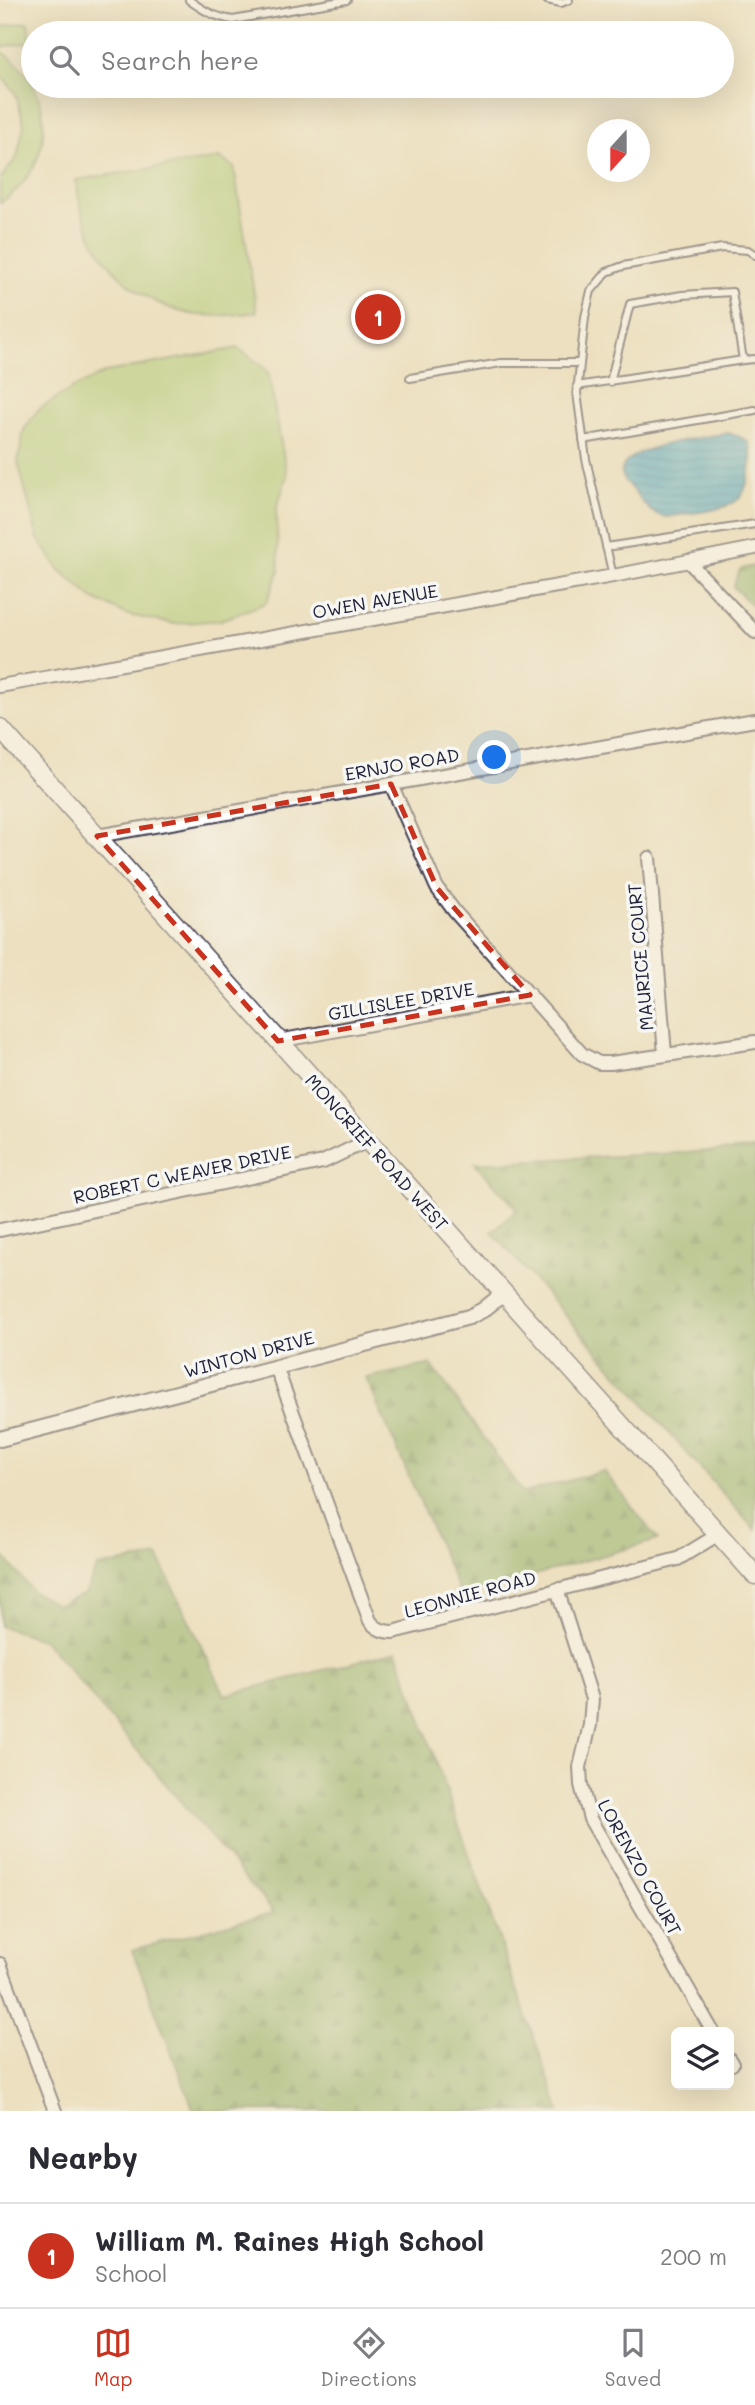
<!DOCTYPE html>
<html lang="en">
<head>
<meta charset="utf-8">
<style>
  body { margin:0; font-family:Mali,sans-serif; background:#f2f2f3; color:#2b2b33 }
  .controls { position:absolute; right:21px; bottom:21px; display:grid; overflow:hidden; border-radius:10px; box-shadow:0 7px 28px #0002 }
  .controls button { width:63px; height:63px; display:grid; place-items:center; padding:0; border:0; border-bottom:2px solid #e1e1e2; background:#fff; color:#2b2b33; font:35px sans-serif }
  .compass { position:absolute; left:587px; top:119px; width:63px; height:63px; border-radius:50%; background:#fff; box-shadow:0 7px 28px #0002; rotate:201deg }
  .you { position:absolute; left:495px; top:758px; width:24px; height:24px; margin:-18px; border:5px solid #fff; border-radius:50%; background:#1a73e8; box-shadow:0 0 0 10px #1a73e833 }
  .badge { display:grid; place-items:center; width:46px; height:46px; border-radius:50%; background:#c8321e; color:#fff; font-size:23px; font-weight:700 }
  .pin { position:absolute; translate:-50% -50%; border:4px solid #fff; box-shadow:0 2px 7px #0006 }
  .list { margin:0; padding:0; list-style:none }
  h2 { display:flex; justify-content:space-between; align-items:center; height:91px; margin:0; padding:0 28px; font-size:30px }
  h2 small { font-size:23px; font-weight:400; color:#7c7c81 }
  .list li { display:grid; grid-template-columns:46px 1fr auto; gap:21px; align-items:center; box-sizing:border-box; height:105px; padding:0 28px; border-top:2px solid #e1e1e2 }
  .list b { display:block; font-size:26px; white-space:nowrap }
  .list p { margin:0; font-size:23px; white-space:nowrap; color:#7c7c81 }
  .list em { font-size:23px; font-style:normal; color:#7c7c81 }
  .icon { flex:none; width:38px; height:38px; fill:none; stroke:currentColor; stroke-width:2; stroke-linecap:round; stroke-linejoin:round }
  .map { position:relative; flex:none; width:755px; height:2111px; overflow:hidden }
  .search { position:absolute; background:#fff; box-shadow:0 7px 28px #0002; left:21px; right:21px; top:21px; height:77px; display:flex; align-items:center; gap:18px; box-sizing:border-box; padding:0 24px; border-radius:38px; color:#7c7c81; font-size:26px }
  .sheet { height:196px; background:#fff }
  nav { display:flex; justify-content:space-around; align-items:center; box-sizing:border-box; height:98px; border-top:2px solid #e1e1e2; background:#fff; font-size:19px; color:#7c7c81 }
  nav a { display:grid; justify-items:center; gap:4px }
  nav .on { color:#c8321e }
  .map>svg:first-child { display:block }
  .forest { fill:url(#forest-firs); stroke:#546850; stroke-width:2 }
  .pitch { fill:#a9ca73; stroke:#667657; stroke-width:2 }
  .water { fill:url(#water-rules); stroke:#386684; stroke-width:2 }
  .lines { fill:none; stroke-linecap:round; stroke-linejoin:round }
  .service-casing { stroke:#403e4f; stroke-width:10 }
  .minor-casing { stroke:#403e4f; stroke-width:16 }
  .tertiary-casing { stroke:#403e4f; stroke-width:18 }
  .secondary-casing { stroke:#403e4f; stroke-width:21 }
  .service { stroke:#fff; stroke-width:6 }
  .minor { stroke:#fff; stroke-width:12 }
  .tertiary { stroke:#fff; stroke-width:14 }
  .secondary { stroke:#fff; stroke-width:18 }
  .marked { fill:none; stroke:#c8321e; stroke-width:5; stroke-dasharray:14 9; stroke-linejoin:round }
  .labels { text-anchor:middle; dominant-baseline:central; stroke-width:7; stroke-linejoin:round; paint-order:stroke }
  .street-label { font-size:18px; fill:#22223b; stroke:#f6f6f2 }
</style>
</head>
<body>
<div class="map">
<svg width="755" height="2111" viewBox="0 0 755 2111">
  <defs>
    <pattern id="forest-firs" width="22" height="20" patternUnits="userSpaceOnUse" patternTransform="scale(1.75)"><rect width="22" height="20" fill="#86ae65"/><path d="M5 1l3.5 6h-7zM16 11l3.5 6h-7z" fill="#6d8d54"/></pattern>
    <pattern id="water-rules" width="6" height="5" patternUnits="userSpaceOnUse" patternTransform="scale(1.75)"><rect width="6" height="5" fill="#4ea9cc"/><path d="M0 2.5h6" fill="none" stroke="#4089a7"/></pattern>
  </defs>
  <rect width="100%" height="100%" fill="#f6f6f2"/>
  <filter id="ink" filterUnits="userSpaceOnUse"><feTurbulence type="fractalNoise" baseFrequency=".0143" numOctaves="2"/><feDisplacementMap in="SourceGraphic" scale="14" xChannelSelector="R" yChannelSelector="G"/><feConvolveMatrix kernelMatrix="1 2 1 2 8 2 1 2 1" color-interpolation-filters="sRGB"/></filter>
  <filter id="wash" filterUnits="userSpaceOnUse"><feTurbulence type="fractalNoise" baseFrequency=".00686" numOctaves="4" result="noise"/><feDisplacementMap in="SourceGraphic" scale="28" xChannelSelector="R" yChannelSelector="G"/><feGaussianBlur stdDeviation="1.57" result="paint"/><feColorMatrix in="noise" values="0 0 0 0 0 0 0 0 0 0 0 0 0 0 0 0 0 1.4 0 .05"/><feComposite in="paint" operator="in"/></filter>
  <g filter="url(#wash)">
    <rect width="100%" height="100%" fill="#ede0c0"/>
    <g class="forest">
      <polygon points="755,566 755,608 733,587 740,569"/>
      <polygon points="755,1149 755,1530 492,1232 517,1209 475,1163"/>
      <polygon points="431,1364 523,1493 604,1471 658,1540 461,1596 366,1378"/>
      <polygon points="0,1551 32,1591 57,1605 85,1594 97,1567 158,1556 225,1695 397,1651 560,2111 194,2111 132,1950 274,1912 44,1640 0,1626"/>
    </g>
    <g class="pitch">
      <polygon points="28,22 31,42 0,47 0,27"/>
      <path d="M 0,50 C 58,87 58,166 0,203 L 0,179 L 17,157 L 24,125 L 16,94 L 0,74 Z"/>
      <path d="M 220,158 L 234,167 L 257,312 C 237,315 218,317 198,315 C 184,314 169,308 156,302 C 108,277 82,234 76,180 Z"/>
      <polygon points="238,348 268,371 287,476 276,510 279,572 266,603 221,620 174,624 128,615 92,598 59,569 38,539 18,462 24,430 38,410 71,389 106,372"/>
    </g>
    <path class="water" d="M 728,433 C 734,435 744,437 748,442 C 755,454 749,492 736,501 C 721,512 685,513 667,517 C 650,515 643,503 634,491 C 631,487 625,483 623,478 C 609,446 709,437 728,433 Z"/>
  </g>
  <g filter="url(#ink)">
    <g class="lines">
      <g class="service-casing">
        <g id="service">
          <path d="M 189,0 C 204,11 215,17 233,20 L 347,0"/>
          <polyline points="547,0 561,3 569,0"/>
          <polyline points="743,360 755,359"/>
          <polyline points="410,378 501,363 580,363"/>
          <polyline points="577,386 743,360 732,292 682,295 630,304 610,382"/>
          <polyline points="583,440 755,410"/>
          <polyline points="606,547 755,524"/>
          <polyline points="613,576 586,459 577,393 585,317 591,291 607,272 623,266 722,248 748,250 755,255"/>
        </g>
      </g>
      <g class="minor-casing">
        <g id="minor">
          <polyline points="688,561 755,632"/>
          <polyline points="0,686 613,576 755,548"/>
          <polyline points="391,784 437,888 455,912 582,1054 599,1063 611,1063 755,1042"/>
          <polyline points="97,836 755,720"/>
          <polyline points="649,858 665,1054"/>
          <polyline points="278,1041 530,995"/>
          <polyline points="0,1230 323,1162 367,1141"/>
          <path d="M 276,1367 L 370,1621 C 376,1629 383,1632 393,1632 L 678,1559 L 719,1534"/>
          <polyline points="557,1589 592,1699 590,1725 580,1767 581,1785 590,1819 713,2032"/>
          <polyline points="0,1964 55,2111"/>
          <polyline points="729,2059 732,2064"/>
        </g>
      </g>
      <g class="tertiary-casing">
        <polyline id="tertiary" points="0,1439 469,1317 483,1310 503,1294"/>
      </g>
      <g class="secondary-casing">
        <polyline id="secondary" points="0,728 755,1575"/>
      </g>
      <use href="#service" class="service"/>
      <use href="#minor" class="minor"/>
      <use href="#tertiary" class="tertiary"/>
      <use href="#secondary" class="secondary"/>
    </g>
  </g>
  <path d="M0 0H755V2111H0ZM 391,784 L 437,888 L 530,995 L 278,1041 L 97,836 Z" fill="#ede0c0" fill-opacity=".55" fill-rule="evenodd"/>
  <path class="marked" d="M 391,784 L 437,888 L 530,995 L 278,1041 L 97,836 Z"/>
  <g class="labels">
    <g class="street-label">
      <text transform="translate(375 601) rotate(-10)">OWEN AVENUE</text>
      <text transform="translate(402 764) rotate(-10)">ERNJO ROAD</text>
      <text transform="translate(640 957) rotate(-95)">MAURICE COURT</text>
      <text transform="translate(401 1001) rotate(-10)">GILLISLEE DRIVE</text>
      <text transform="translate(377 1152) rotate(48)">MONCRIEF ROAD WEST</text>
      <text transform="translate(182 1174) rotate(-12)">ROBERT C WEAVER DRIVE</text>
      <text transform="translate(249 1354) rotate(-15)">WINTON DRIVE</text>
      <text transform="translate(470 1594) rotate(-15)">LEONNIE ROAD</text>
      <text transform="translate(640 1867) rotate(61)">LORENZO COURT</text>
    </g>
  </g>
</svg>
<div class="controls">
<button><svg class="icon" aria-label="layers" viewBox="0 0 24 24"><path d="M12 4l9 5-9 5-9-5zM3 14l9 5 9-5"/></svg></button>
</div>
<svg class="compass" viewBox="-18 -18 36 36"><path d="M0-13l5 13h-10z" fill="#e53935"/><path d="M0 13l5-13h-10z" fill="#7c7c81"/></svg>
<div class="you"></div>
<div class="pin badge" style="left:378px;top:317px">1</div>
<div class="search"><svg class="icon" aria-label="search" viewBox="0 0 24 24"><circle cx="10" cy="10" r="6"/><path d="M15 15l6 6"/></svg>Search here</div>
</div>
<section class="sheet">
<h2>Nearby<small></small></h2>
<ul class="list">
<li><span class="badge">1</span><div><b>William M. Raines High School</b><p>School</p></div><em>200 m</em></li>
</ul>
</section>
<nav>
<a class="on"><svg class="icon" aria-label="map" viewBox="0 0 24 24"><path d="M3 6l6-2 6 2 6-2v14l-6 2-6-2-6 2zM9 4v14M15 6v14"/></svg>Map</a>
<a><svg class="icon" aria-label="directions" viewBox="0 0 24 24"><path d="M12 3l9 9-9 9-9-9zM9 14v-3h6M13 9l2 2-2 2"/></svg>Directions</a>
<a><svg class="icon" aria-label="saved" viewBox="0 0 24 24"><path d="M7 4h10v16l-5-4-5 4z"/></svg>Saved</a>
</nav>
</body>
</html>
